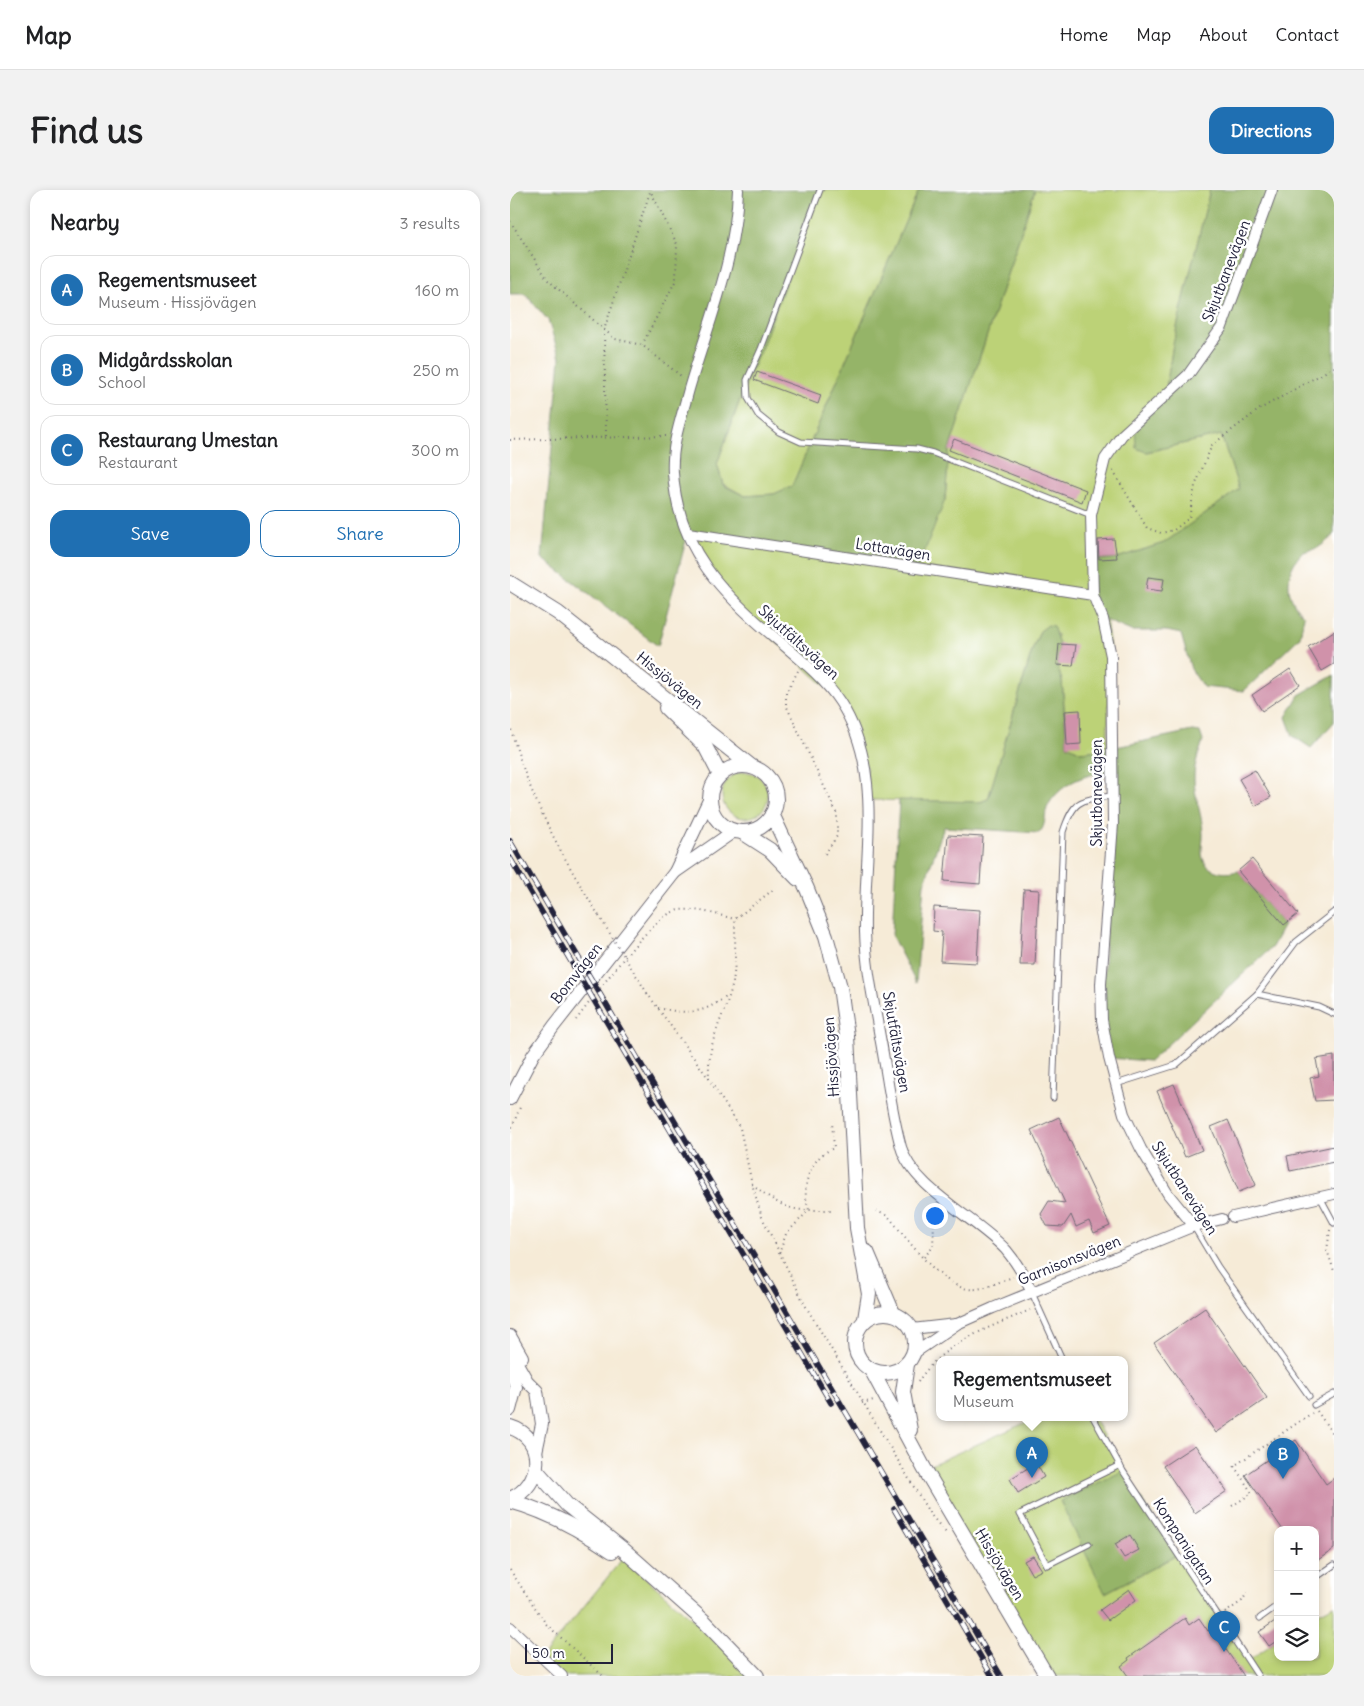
<!DOCTYPE html>
<html lang="en">
<head>
<meta charset="utf-8">
<style>
  body { margin:0; font-family:Delius,sans-serif; background:#f2f2f2; color:#202124 }
  .controls { position:absolute; right:15px; bottom:15px; display:grid; overflow:hidden; border-radius:10px; box-shadow:0 2px 8px #0003 }
  .controls button { width:45px; height:45px; display:grid; place-items:center; padding:0; border:0; border-bottom:1px solid #e0e0e0; background:#fff; color:#202124; font:25px sans-serif }
  .scale { position:absolute; left:15px; bottom:12px; width:88px; box-sizing:border-box; padding-left:5px; border:2px solid #22223b; border-top:0; font-size:14px; line-height:18px; white-space:nowrap; color:#22223b; -webkit-text-stroke:4px #fff; paint-order:stroke }
  .you { position:absolute; left:424px; top:1025px; width:18px; height:18px; margin:-12px; border:4px solid #fff; border-radius:50%; background:#1a73e8; box-shadow:0 0 0 8px #1a73e833 }
  .badge { display:grid; place-items:center; width:32px; height:32px; border-radius:50%; background:#1f6fb2; color:#fff; font-size:16px; font-weight:700 }
  .pin { position:absolute; translate:-50% -41px; filter:drop-shadow(0 1px 2px #0008) }
  .pin::after { content:''; position:absolute; top:26px; width:18px; height:15px; background:inherit; clip-path:polygon(0 0,100% 0,50% 100%) }
  .popup { position:absolute; left:426px; top:1166px; width:192px; height:65px; box-sizing:border-box; display:grid; place-content:center; border-radius:10px; background:#fff; filter:drop-shadow(0 1px 4px #0005); font-size:16px; white-space:nowrap; color:#757577 }
  .popup b { font-size:19px; color:#202124 }
  .popup::after { content:''; position:absolute; left:50%; top:100%; margin-left:-10px; border:10px solid transparent; border-top-color:#fff }
  .list { margin:0; padding:0; list-style:none }
  h2 { display:flex; justify-content:space-between; align-items:center; height:65px; margin:0; padding:0 20px; font-size:21px }
  h2 small { font-size:16px; font-weight:400; color:#757577 }
  .list li { display:grid; grid-template-columns:32px 1fr auto; gap:15px; align-items:center; box-sizing:border-box; height:70px; margin:0 10px 10px; padding:0 10px; border:1px solid #e0e0e0; border-radius:15px }
  .list b { display:block; font-size:19px; white-space:nowrap }
  .list p { margin:0; font-size:16px; white-space:nowrap; color:#757577 }
  .list em { font-size:16px; font-style:normal; color:#757577 }
  .actions { display:flex; gap:10px; padding:15px 20px }
  .actions a { flex:1; padding:11px 0; border:1px solid #1f6fb2; border-radius:15px; text-align:center; font-size:18px; color:#1f6fb2 }
  .actions .main { background:#1f6fb2; color:#fff }
  .icon { flex:none; width:28px; height:28px; fill:none; stroke:currentColor; stroke-width:2; stroke-linecap:round; stroke-linejoin:round }
  .map { position:relative; flex:none; width:824px; height:1486px; overflow:hidden; border-radius:15px }
  header { display:flex; align-items:center; gap:30px; box-sizing:border-box; height:70px; padding:0 25px; background:#fff; border-bottom:1px solid #e0e0e0 }
  header strong { font-size:24px }
  nav { display:flex; gap:28px; margin-inline-start:auto; font-size:18px }
  .intro { display:flex; align-items:center; justify-content:space-between; box-sizing:border-box; height:120px; padding:0 30px }
  h1 { margin:0; font-size:35px }
  .button { padding:12px 22px; border-radius:15px; background:#1f6fb2; color:#fff; font-size:18px; font-weight:700 }
  main { display:flex; gap:30px; padding:0 30px }
  aside { flex:1; background:#fff; border-radius:15px; box-shadow:0 2px 8px #0003 }
  .map>svg:first-child { display:block }
  .green { fill:#bcd277; stroke:#6f7a59 }
  .forest { fill:#95b468; stroke:#5c6b52 }
  .building { fill:#d092aa }
  .lines { fill:none; stroke-linecap:round; stroke-linejoin:round }
  .service-casing { stroke:#6c6872; stroke-width:7 }
  .minor-casing { stroke:#6c6872; stroke-width:12 }
  .tertiary-casing { stroke:#6c6872; stroke-width:14 }
  .secondary-casing { stroke:#6c6872; stroke-width:16 }
  .path { stroke:#6c6872; stroke-width:2; stroke-dasharray:1 4; stroke-linecap:butt }
  .service { stroke:#fff; stroke-width:5 }
  .minor { stroke:#fff; stroke-width:10 }
  .tertiary { stroke:#fff; stroke-width:12 }
  .secondary { stroke:#fff; stroke-width:14 }
  .rail-casing { stroke:#22223b; stroke-width:5.5 }
  .rail { stroke:#fff; stroke-width:4; stroke-dasharray:11; stroke-linecap:butt }
  .path-bridge { stroke:#6c6872; stroke-width:2; stroke-dasharray:1 4; stroke-linecap:butt }
  .labels { text-anchor:middle; dominant-baseline:central; stroke-width:5; stroke-linejoin:round; paint-order:stroke }
  .street-label { font-size:15px; fill:#22223b; stroke:#fff }
</style>
</head>
<body>
<header>
<strong>Map</strong>
<nav><a>Home</a><a>Map</a><a>About</a><a>Contact</a></nav>
</header>
<div class="intro"><h1>Find us</h1><a class="button">Directions</a></div>
<main>
<aside>
<h2>Nearby<small>3 results</small></h2>
<ul class="list">
<li><span class="badge">A</span><div><b>Regementsmuseet</b><p>Museum · Hissjövägen</p></div><em>160 m</em></li>
<li><span class="badge">B</span><div><b>Midgårdsskolan</b><p>School</p></div><em>250 m</em></li>
<li><span class="badge">C</span><div><b>Restaurang Umestan</b><p>Restaurant</p></div><em>300 m</em></li>
</ul>
<div class="actions"><a class="main">Save</a><a>Share</a></div>
</aside>
<div class="map">
<svg width="824" height="1486" viewBox="0 0 824 1486">
  <rect width="100%" height="100%" fill="#fff"/>
  <filter id="ink" filterUnits="userSpaceOnUse"><feTurbulence type="fractalNoise" baseFrequency=".02" numOctaves="2"/><feDisplacementMap in="SourceGraphic" scale="10" xChannelSelector="R" yChannelSelector="G"/><feConvolveMatrix kernelMatrix="1 2 1 2 8 2 1 2 1" color-interpolation-filters="sRGB"/></filter>
  <filter id="wash" filterUnits="userSpaceOnUse"><feTurbulence type="fractalNoise" baseFrequency=".0096" numOctaves="4" result="noise"/><feDisplacementMap in="SourceGraphic" scale="20" xChannelSelector="R" yChannelSelector="G"/><feGaussianBlur stdDeviation="1.12" result="paint"/><feColorMatrix in="noise" values="0 0 0 0 0 0 0 0 0 0 0 0 0 0 0 0 0 1.4 0 .05"/><feComposite in="paint" operator="in"/></filter>
  <g filter="url(#wash)">
    <rect width="100%" height="100%" fill="#f6ebd7"/>
    <g class="green">
      <polygon points="310,0 409,0 282,296 264,304 235,306 213,294 207,274 237,190"/>
      <polygon points="525,0 700,0 663,154 655,205 637,262 711,245 729,299 654,353 607,368 588,369 601,466 597,559 571,562 557,555 552,491 547,475 547,444 530,441 522,461 478,609 470,612 359,610 356,577 329,509 228,417 178,343 435,310 439,260"/>
      <circle cx="235" cy="605" r="23"/>
      <polygon points="528,1227 583,1227 613,1281 595,1403 667,1365 738,1471 768,1450 768,1467 805,1467 805,1425 824,1415 824,1486 537,1486 414,1278"/>
      <polygon points="113,1368 247,1486 52,1486 32,1468"/>
    </g>
    <g class="forest">
      <polygon points="0,0 310,0 251,159 237,190 207,274 213,295 235,306 264,304 282,296 409,0 525,0 439,260 435,310 408,378 178,343 148,456 32,368 50,168 38,130 15,104 0,104"/>
      <path d="M 700,0 L 824,0 L 824,345 C 819,349 814,354 809,357 C 804,360 795,360 791,364 C 773,383 776,411 794,426 L 790,447 L 734,501 L 693,497 L 681,479 L 671,444 L 657,441 L 621,441 L 593,429 L 583,405 L 582,371 L 607,368 L 654,353 L 729,299 L 711,245 L 636,262 L 626,258 L 625,231 L 655,205 L 663,154 Z"/>
      <path d="M 538,435 L 543,436 L 549,454 L 547,475 L 552,491 L 557,555 L 571,562 L 597,559 L 682,541 L 690,542 L 693,551 C 689,563 684,574 684,588 C 684,607 693,626 693,645 C 693,653 690,664 694,671 C 701,684 717,684 728,681 L 774,735 L 762,757 L 640,871 L 599,868 L 592,830 L 602,583 C 578,581 547,595 537,618 C 534,628 536,636 529,643 L 434,637 L 414,694 L 406,793 L 382,746 L 389,610 L 470,612 L 478,609 L 522,461 L 530,441 Z"/>
      <polygon points="824,485 824,532 801,558 783,546 776,527 789,505"/>
      <polygon points="613,1281 667,1365 595,1403 550,1311"/>
    </g>
    <g id="blocks">
      <g class="building">
        <polygon points="247,182 311,205 308,214 244,190"/>
        <polygon points="444,249 576,300 572,312 439,260"/>
        <polygon points="604,349 607,368 589,369 588,350"/>
        <polygon points="638,387 654,389 652,401 636,399"/>
        <polygon points="824,441 824,474 812,481 798,457"/>
        <polygon points="549,454 566,455 563,476 547,475"/>
        <polygon points="780,479 790,495 752,521 742,505"/>
        <polygon points="570,520 571,554 557,555 555,521"/>
        <polygon points="745,580 761,607 745,616 729,589"/>
        <polygon points="438,645 473,647 470,694 434,691"/>
        <polygon points="742,669 788,724 774,735 728,681"/>
        <polygon points="514,699 529,700 525,775 510,775"/>
        <polygon points="424,717 470,720 467,773 430,771 432,742 423,741"/>
        <polygon points="824,866 824,910 805,911 800,888 809,886 806,869"/>
        <polygon points="664,894 692,960 675,967 647,901"/>
        <polygon points="549,927 600,1036 584,1043 579,1031 566,1037 561,1025 553,1037 537,1036 531,1024 539,1011 555,1013 521,940"/>
        <polygon points="718,930 746,995 729,1002 701,937"/>
        <polygon points="824,956 824,972 780,981 777,966"/>
        <polygon points="695,1118 757,1208 706,1243 644,1153"/>
        <polygon points="786,1250 816,1294 824,1288 824,1359 805,1372 805,1340 773,1340 735,1285"/>
        <polygon points="685,1255 717,1301 685,1323 653,1276"/>
        <polygon points="526,1273 534,1287 508,1303 500,1289"/>
        <polygon points="620,1345 629,1360 614,1368 605,1354"/>
        <polygon points="523,1366 532,1380 522,1385 514,1371"/>
        <polygon points="619,1399 626,1410 598,1430 590,1420"/>
        <polygon points="675,1428 679,1435 689,1428 698,1441 702,1439 734,1486 618,1486 611,1476 619,1470 618,1468"/>
        <polygon points="768,1429 768,1450 759,1456 749,1442"/>
      </g>
    </g>
  </g>
  <g filter="url(#ink)">
    <use href="#blocks" fill-opacity="0" stroke="#6c6872" stroke-width="1"/>
    <g class="lines">
      <g class="service-casing">
        <g id="service">
          <polyline points="310,0 251,159 237,190 238,208 248,225 269,242 291,252 407,259 423,263 581,325"/>
          <polyline points="747,804 809,817 824,824"/>
          <polyline points="606,894 666,875 747,804 786,752 824,722"/>
          <path d="M 543,908 L 553,642 C 564,609 570,610 602,606"/>
          <polyline points="810,1007 824,1033"/>
          <polyline points="684,1037 708,1077 799,1206"/>
          <polyline points="522,1103 552,1169"/>
          <polyline points="804,1215 824,1204"/>
          <polyline points="583,1227 613,1281 748,1486"/>
          <polyline points="579,1354 537,1375 510,1324 610,1275"/>
          <polyline points="805,1388 824,1375"/>
          <polyline points="750,1428 768,1415"/>
        </g>
      </g>
      <g class="minor-casing">
        <g id="minor">
          <path d="M 228,0 C 226,68 198,134 179,199 C 172,226 161,254 163,283 C 168,360 214,406 269,451 C 290,469 315,489 330,512 C 375,581 353,665 355,742 C 356,777 364,813 370,847 C 377,883 381,921 391,957 C 402,998 468,1029 496,1060 C 507,1073 515,1087 522,1102"/>
          <polyline points="178,343 583,405"/>
          <polyline points="723,1027 824,1004"/>
          <polyline points="684,1036 658,1004 631,959 614,924 599,868 592,830 591,794 603,634 601,466 593,429 583,405 581,325 595,269 612,245 678,185 712,137 762,0"/>
          <polyline points="402,1139 446,1134"/>
          <polyline points="403,1164 447,1134 483,1118 684,1036 712,1029"/>
          <polyline points="0,1437 52,1486"/>
        </g>
      </g>
      <g class="tertiary-casing">
        <g id="tertiary">
          <polyline points="165,682 224,641"/>
          <polyline points="0,909 23,865 44,836 165,682 200,608"/>
          <polyline points="0,1146 12,1167"/>
          <polyline points="0,1161 17,1191 27,1201 32,1234 26,1262"/>
          <polyline points="0,1178 6,1197 0,1220"/>
        </g>
      </g>
      <g class="secondary-casing">
        <g id="secondary">
          <polyline points="0,393 48,423 242,577"/>
          <polyline points="156,518 195,556 210,585"/>
          <circle cx="233" cy="609" r="33"/>
          <polyline points="262,624 297,699 316,746 330,797 337,846 347,1038 359,1104 355,1129"/>
          <polyline points="232,642 260,660 288,689"/>
          <polyline points="357,1062 383,1123"/>
          <circle cx="375" cy="1153" r="30"/>
          <polyline points="397,1174 393,1202 400,1240"/>
          <polyline points="362,1181 414,1278 537,1486"/>
          <path d="M 0,1237 C 37,1248 33,1296 0,1309"/>
          <polyline points="26,1280 57,1315 115,1361 195,1432 247,1486"/>
          <path d="M 0,1311 C 37,1321 70,1339 102,1361"/>
        </g>
      </g>
      <g class="path">
        <polyline points="0,31 38,90 105,149 132,155 171,186"/>
        <polyline points="132,155 166,90 167,54 140,0"/>
        <polyline points="96,246 94,140 140,2"/>
        <polyline points="0,250 156,246"/>
        <polyline points="603,281 637,338 651,343 664,340 679,328 685,296 702,255 750,219 824,177"/>
        <polyline points="288,481 276,503 276,515 327,624 327,646 313,667"/>
        <path d="M 0,535 C 17,604 52,666 89,726"/>
        <polyline points="137,803 199,889 230,938 242,994 252,1027 295,1115 420,1324 437,1344"/>
        <path d="M 148,818 C 178,824 190,825 216,807"/>
        <path d="M 66,830 C 84,807 143,723 169,720 C 188,718 207,725 225,729"/>
        <path d="M 199,889 C 197,847 215,828 223,792 C 226,772 225,749 225,729 L 264,699"/>
        <polyline points="0,942 11,915"/>
        <path d="M 242,994 C 260,1008 275,1021 299,1020 C 290,996 300,967 324,958 L 322,932"/>
        <path d="M 366,1021 L 378,1026 C 396,1047 429,1095 458,1099 C 472,1101 490,1091 503,1087"/>
        <polyline points="820,1040 817,1060 824,1081"/>
        <polyline points="269,1064 276,1044 299,1020 322,1020"/>
        <polyline points="414,1067 423,1057 424,1032 429,1019"/>
        <path d="M 408,1192 C 433,1152 479,1138 520,1120"/>
        <polyline points="352,1213 364,1210"/>
        <polyline points="807,1221 824,1246"/>
        <polyline points="722,1316 742,1303 724,1276 802,1223"/>
        <polyline points="0,1380 36,1434 93,1486"/>
        <polyline points="715,1423 732,1411 737,1403"/>
      </g>
      <use href="#service" class="service"/>
      <use href="#minor" class="minor"/>
      <use href="#tertiary" class="tertiary"/>
      <use href="#secondary" class="secondary"/>
      <g class="rail-casing">
        <g id="rail">
          <polyline points="0,651 491,1486"/>
          <polyline points="0,668 321,1213"/>
          <polyline points="384,1319 482,1486"/>
        </g>
      </g>
      <use href="#rail" class="rail"/>
      <polyline class="path-bridge" points="89,726 137,803"/>
    </g>
  </g>
  <g class="labels">
    <g class="street-label">
      <text transform="translate(716 81) rotate(-69)">Skjutbanevägen</text>
      <text transform="translate(383 359) rotate(9)">Lottavägen</text>
      <text transform="translate(289 452) rotate(42)">Skjutfältsvägen</text>
      <text transform="translate(160 490) rotate(39)">Hissjövägen</text>
      <text transform="translate(586 603) rotate(-90)">Skjutbanevägen</text>
      <text transform="translate(66 783) rotate(-52)">Bomvägen</text>
      <text transform="translate(387 852) rotate(80)">Skjutfältsvägen</text>
      <text transform="translate(321 867) rotate(-94)">Hissjövägen</text>
      <text transform="translate(675 998) rotate(57)">Skjutbanevägen</text>
      <text transform="translate(559 1070) rotate(-22)">Garnisonsvägen</text>
      <text transform="translate(674 1351) rotate(57)">Kompanigatan</text>
      <text transform="translate(490 1374) rotate(59)">Hissjövägen</text>
    </g>
  </g>
</svg>
<div class="controls">
<button>+</button>
<button>−</button>
<button><svg class="icon" aria-label="layers" viewBox="0 0 24 24"><path d="M12 4l9 5-9 5-9-5zM3 14l9 5 9-5"/></svg></button>
</div>
<div class="scale">50 m</div>
<div class="you"></div>
<div class="pin badge" style="left:522px;top:1288px">A</div>
<div class="popup"><b>Regementsmuseet</b>Museum</div>
<div class="pin badge" style="left:773px;top:1289px">B</div>
<div class="pin badge" style="left:714px;top:1462px">C</div>
</div>
</main>
</body>
</html>
